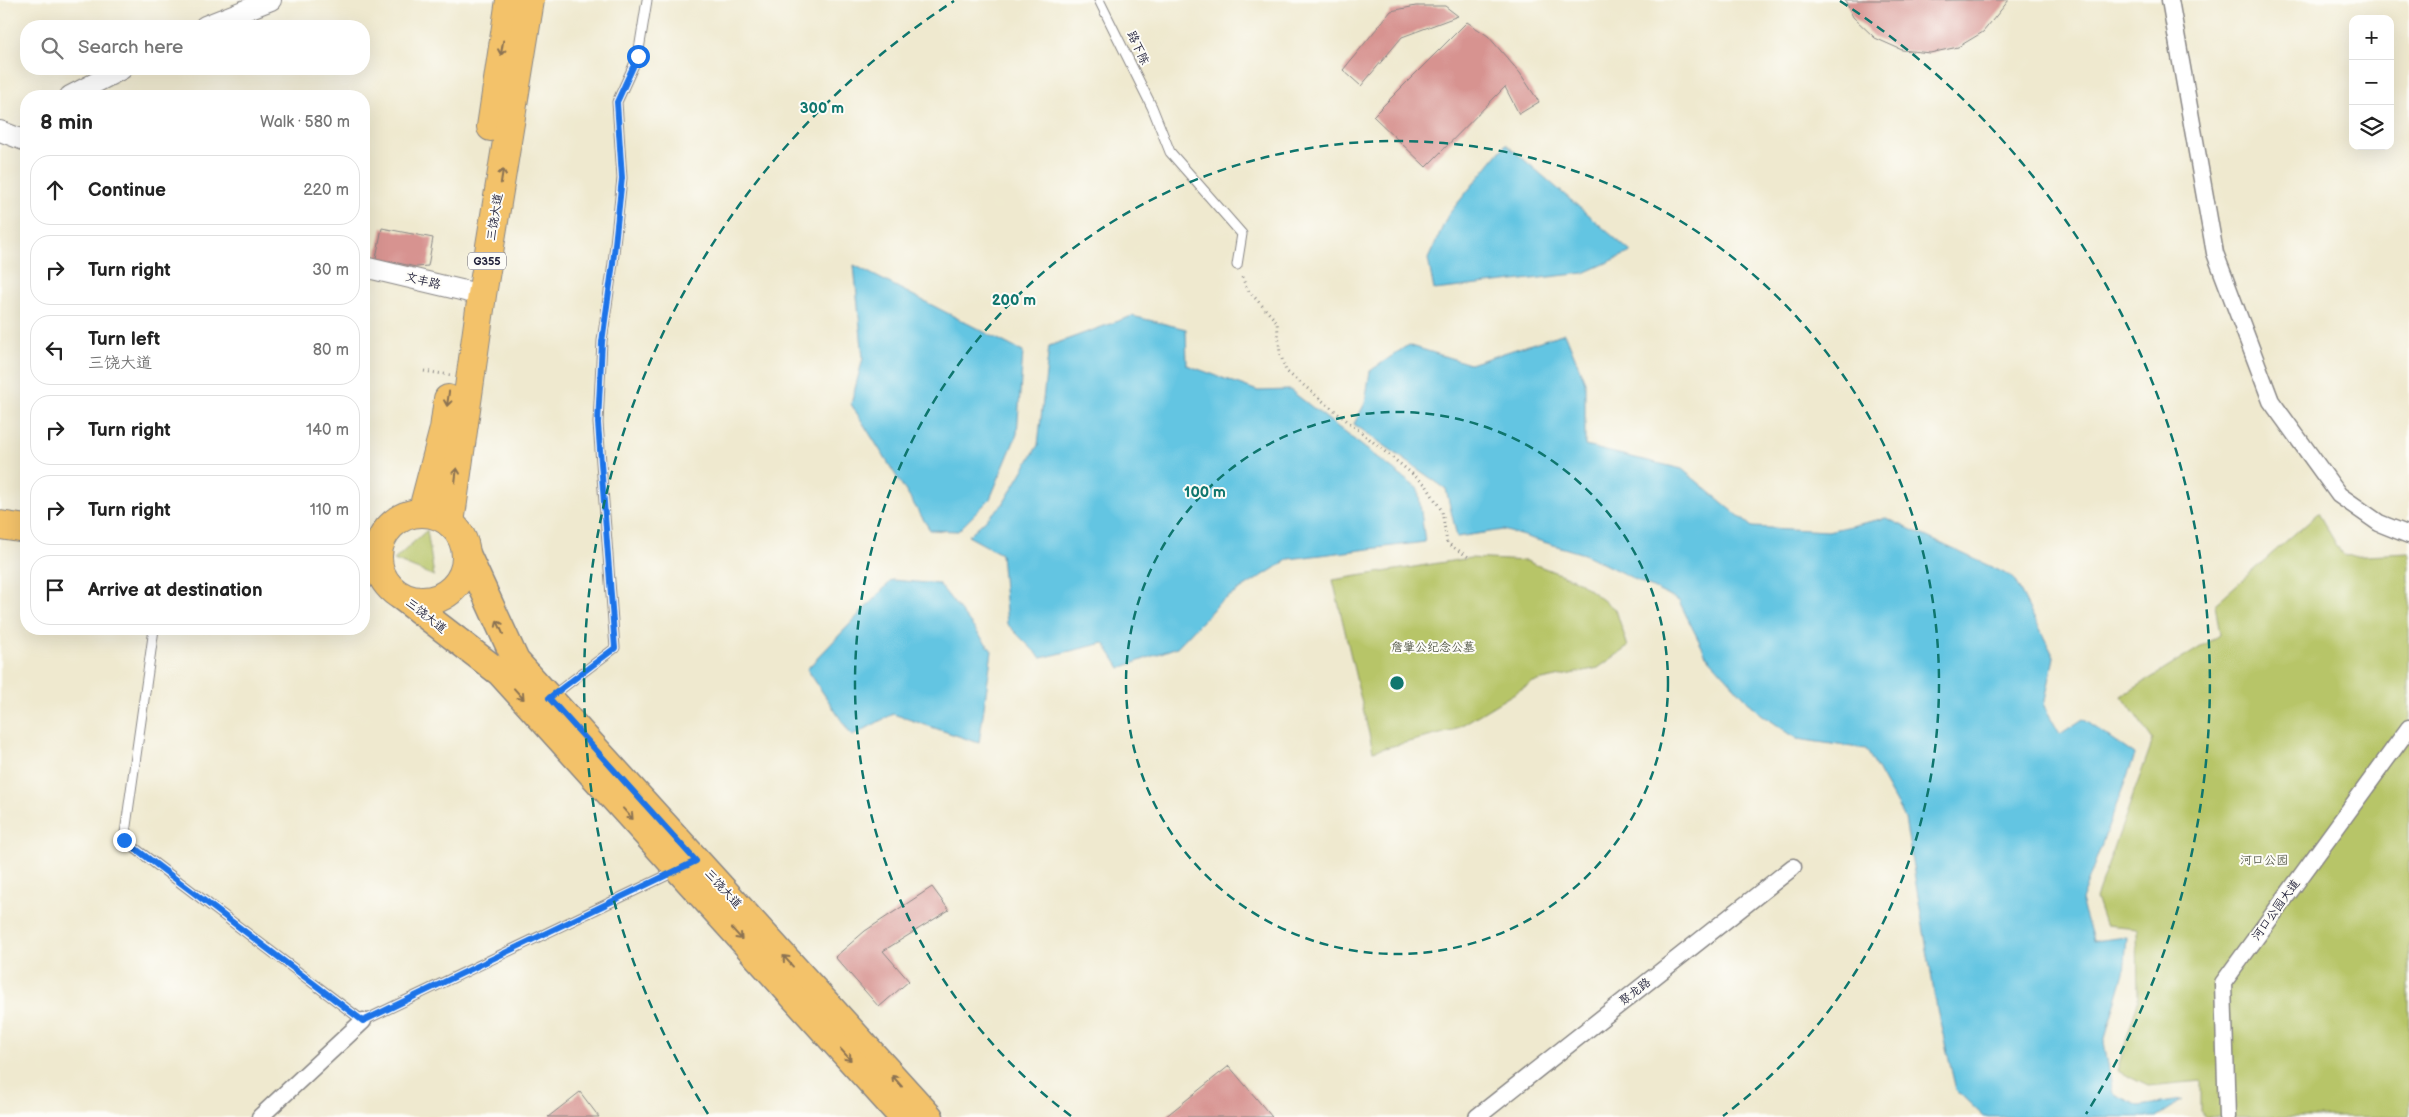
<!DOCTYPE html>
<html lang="en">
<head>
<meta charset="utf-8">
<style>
  body { margin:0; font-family:"Balsamiq Sans","LXGW WenKai TC",sans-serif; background:#f2f2f2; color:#222 }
  .controls { position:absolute; right:15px; top:15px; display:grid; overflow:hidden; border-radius:10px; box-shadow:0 5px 20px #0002 }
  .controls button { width:45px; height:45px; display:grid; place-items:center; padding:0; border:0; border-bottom:1px solid #e0e0e0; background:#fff; color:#222; font:25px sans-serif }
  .stop { position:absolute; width:15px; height:15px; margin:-11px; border:4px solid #1a73e8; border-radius:50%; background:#fff }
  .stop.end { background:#1a73e8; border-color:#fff; box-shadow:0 1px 5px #0008 }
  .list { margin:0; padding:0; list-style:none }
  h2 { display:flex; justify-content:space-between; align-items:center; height:65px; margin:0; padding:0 20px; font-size:21px }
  h2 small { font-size:16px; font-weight:400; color:#767676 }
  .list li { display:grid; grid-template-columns:32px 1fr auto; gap:15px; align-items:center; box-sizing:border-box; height:70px; margin:0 10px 10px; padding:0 10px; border:1px solid #e0e0e0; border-radius:20px }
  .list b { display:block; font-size:19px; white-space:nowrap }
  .list p { margin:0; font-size:16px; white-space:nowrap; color:#767676 }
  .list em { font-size:16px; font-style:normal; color:#767676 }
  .icon { flex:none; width:28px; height:28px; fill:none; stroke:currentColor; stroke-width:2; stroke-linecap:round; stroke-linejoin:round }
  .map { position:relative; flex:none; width:2409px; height:1117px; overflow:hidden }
  .search { position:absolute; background:#fff; box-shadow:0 5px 20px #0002; left:20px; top:20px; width:350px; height:55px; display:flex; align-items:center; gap:12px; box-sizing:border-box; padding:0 18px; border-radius:20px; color:#767676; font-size:19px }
  .panel { position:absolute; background:#fff; box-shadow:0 5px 20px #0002; left:20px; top:90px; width:350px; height:545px; border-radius:20px }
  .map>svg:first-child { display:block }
  .green { fill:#b7c568; stroke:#6c7452 }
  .water { fill:#64c5e2; stroke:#43748e }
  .building { fill:#d79390 }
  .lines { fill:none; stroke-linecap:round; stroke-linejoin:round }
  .service-casing { stroke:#888685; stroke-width:11 }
  .minor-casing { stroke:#888685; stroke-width:19 }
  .tertiary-casing { stroke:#888685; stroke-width:22 }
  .primary-casing { stroke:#888685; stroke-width:29 }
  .trunk-casing { stroke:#888685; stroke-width:30 }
  .path { stroke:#888685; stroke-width:3; stroke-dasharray:1 4; stroke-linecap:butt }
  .service { stroke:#fff; stroke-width:9 }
  .minor { stroke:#fff; stroke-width:16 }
  .tertiary { stroke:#fff; stroke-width:20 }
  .primary { stroke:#f3c26a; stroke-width:26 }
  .trunk { stroke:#f3c26a; stroke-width:28 }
  .oneway { stroke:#8a7252 }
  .route { stroke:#1a73e8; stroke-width:6 }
  .ring { fill:none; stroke:#0f766e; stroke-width:2.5; stroke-dasharray:9 6 }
  .labels { text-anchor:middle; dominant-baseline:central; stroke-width:4; stroke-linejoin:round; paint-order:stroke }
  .shield { fill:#fdfcf7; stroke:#646373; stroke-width:1 }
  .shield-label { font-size:11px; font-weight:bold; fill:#22223b }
  .street-label { font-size:12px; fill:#22223b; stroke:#fdfcf7 }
  .park-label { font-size:12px; fill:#565b4b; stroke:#fdfcf7 }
  .centre { fill:#0f766e; stroke:#fdfcf7; stroke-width:2.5 }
  .ring-label { font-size:15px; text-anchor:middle; font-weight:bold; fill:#0f766e; stroke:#fdfcf7; stroke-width:4; stroke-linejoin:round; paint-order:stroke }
</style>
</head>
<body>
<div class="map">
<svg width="2409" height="1117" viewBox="0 0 2409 1117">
  <rect width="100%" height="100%" fill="#fdfcf7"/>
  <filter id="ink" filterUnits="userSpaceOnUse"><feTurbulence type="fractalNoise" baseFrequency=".02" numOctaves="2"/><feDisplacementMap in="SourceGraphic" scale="10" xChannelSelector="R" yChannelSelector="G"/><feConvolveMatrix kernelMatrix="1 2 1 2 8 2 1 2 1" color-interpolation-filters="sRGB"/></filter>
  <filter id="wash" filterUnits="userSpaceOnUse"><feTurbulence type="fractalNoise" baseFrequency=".0096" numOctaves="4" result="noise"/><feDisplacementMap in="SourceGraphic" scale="20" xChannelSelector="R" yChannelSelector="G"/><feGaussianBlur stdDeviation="1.12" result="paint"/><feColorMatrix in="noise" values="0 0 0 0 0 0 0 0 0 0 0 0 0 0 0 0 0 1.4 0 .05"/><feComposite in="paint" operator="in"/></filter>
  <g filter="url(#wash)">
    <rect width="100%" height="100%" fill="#efe9cf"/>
    <g class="green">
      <polygon points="2318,513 2343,556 2409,553 2409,1117 2206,1117 2201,1111 2201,1081 2148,1086 2117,1071 2138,1001 2137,928 2105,925 2096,898 2153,740 2122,696 2220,635 2215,604"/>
      <polygon points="427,530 434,576 394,560"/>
      <polygon points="1470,558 1526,561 1578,581 1616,610 1628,647 1598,668 1533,682 1452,731 1373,751 1333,580"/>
    </g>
    <g class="water">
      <polygon points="1506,144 1631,252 1584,273 1434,290 1428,259 1448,215"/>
      <polygon points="854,265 1023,352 1017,434 990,499 958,531 930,530 851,404 863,358"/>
      <polygon points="1132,316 1186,329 1187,365 1258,391 1290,390 1418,489 1425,542 1289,559 1219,603 1177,647 1120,668 1104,643 1041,658 1007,624 1001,554 968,536 1003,504 1038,445 1049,346"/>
      <polygon points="1565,333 1585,382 1585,446 1682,469 1752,527 1828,531 1886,518 2013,577 2054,657 2044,706 2060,734 2083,719 2135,755 2081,900 2093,941 2127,937 2124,973 2104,1042 2113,1093 2139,1106 2183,1100 2157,1117 1984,1117 1956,1090 1937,1009 1905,819 1866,749 1797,739 1757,711 1706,655 1679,601 1584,554 1503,530 1457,537 1446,489 1354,424 1365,403 1370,371 1408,345 1470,364"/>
      <polygon points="892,580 939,584 992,651 979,743 893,714 852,736 807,669"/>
    </g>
    <g id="blocks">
      <g class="building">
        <polygon points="1845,0 2009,0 1983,32 1958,47 1930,53 1902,50 1875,38 1853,17"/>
        <polygon points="1416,6 1445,6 1458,16 1402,37 1361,86 1343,70 1391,11"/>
        <polygon points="1467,22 1488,36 1520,73 1539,102 1519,114 1505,87 1426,167 1373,116"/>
        <polygon points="382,228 433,238 428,266 416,267 376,258"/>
        <polygon points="932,887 949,910 883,951 909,981 879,1007 835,957 865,931"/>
        <polygon points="1229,1066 1272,1117 1165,1117"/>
        <polygon points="580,1092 599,1117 548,1117"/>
      </g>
    </g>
  </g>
  <g filter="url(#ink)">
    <use href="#blocks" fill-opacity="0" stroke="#888685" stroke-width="1"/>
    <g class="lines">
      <g class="service-casing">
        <g id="service">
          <polyline points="1099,0 1152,107 1170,152 1242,234 1237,265"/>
          <polyline points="154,629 124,840 363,1021 676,871"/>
          <polyline points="552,696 615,648 598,423 602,341 613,263 622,178 617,102 638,56 647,0"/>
        </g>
      </g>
      <g class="minor-casing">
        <g id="minor">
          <polyline points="2170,0 2215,253 2271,401 2339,495 2379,523 2409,535"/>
          <polyline points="260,1117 363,1021"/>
          <polyline points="1477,1117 1793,867"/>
          <polyline points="2227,1117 2223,983 2409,728"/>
        </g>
      </g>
      <g class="tertiary-casing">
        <g id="tertiary">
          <polyline points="205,26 271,0"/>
          <polyline points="70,96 122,69"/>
          <polyline points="0,131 26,141"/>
          <polyline points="364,267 482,295"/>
        </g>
      </g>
      <g class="primary-casing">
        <g id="primary">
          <polyline points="466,552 516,661 930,1117"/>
          <polyline points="400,596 500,673 902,1117"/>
        </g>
      </g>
      <g class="trunk-casing">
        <g id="trunk">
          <polyline points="491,127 510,0"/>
          <circle cx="422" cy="557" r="44"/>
          <polyline points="422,513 444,429 448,399"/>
          <polyline points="450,523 482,295 530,0"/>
          <polyline points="0,525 26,529"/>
        </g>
      </g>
      <g class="path">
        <polyline points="1242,277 1247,289 1277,322 1280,353 1286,371 1426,485 1442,511 1447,543 1470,558"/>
        <polyline points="424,371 450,375"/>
      </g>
      <use href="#service" class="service"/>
      <use href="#minor" class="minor"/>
      <use href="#tertiary" class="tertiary"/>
      <use href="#primary" class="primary"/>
      <use href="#trunk" class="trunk"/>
    </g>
    <defs><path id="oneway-shaft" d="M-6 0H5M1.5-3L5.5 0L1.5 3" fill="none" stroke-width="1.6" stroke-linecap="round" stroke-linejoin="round" transform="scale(1.25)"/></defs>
    <g class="oneway">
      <use href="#oneway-shaft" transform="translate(502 48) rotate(99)"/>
      <use href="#oneway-shaft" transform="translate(502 176) rotate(-81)"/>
      <use href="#oneway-shaft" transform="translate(448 399) rotate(98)"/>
      <use href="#oneway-shaft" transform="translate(456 475) rotate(-83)"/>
      <use href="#oneway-shaft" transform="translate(500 627) rotate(-114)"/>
      <use href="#oneway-shaft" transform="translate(519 694) rotate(48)"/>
      <use href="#oneway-shaft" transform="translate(628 814) rotate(48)"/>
      <use href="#oneway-shaft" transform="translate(737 934) rotate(48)"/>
      <use href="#oneway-shaft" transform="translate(788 961) rotate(-132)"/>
      <use href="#oneway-shaft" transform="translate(846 1055) rotate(48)"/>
      <use href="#oneway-shaft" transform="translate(897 1081) rotate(-132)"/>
    </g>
  </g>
  <g class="lines" filter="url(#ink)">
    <polyline class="route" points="124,840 363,1021 696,861 549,698 615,648 598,423 602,342 613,263 622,178 617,102 638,56"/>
  </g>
  <g class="ring">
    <circle cx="1397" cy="683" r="271"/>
    <path d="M1071 1116A542 542 0 1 1 1723 1116"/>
    <path d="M708 1114A813 813 0 0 1 954 1M1840 1A813 813 0 0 1 2086 1114"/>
  </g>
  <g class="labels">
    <rect class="shield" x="468" y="252.5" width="38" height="17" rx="4"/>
    <g class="shield-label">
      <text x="487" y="261">G355</text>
    </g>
    <g class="street-label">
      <text transform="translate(1138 48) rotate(65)">路下陈</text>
      <text transform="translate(495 217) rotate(-81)">三饶大道</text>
      <text transform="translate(423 281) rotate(14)">文丰路</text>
      <text transform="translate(426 616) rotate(38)">三饶大道</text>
      <text transform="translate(723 889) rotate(48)">三饶大道</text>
      <text transform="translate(2276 910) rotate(-54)">河口公园大道</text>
      <text transform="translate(1635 992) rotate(-38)">聚龙路</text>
    </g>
    <g class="park-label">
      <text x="1433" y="647">詹肇公纪念公墓</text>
      <text x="2264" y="860">河口公园</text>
    </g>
  </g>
  <circle cx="1397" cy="683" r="8" class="centre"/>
  <g class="ring-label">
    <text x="822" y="113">300 m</text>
    <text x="1014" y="305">200 m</text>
    <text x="1205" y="497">100 m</text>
  </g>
</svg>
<div class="controls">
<button>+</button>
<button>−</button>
<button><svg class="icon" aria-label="layers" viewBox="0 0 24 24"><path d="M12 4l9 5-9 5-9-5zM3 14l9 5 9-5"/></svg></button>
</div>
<div class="stop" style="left:638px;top:56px"></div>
<div class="stop end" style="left:124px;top:840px"></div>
<div class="search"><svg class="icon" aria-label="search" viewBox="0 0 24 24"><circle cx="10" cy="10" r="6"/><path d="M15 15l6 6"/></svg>Search here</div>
<section class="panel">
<h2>8 min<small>Walk · 580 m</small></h2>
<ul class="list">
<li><svg class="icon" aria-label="ahead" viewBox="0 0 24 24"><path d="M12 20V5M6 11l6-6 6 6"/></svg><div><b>Continue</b></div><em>220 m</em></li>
<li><svg class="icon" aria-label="right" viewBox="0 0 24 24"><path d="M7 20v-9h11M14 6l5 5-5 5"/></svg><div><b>Turn right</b></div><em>30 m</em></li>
<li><svg class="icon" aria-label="left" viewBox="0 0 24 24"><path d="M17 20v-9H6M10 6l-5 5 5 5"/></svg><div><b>Turn left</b><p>三饶大道</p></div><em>80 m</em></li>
<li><svg class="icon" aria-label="right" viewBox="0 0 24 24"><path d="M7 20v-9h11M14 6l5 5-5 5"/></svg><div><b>Turn right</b></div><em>140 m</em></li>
<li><svg class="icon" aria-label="right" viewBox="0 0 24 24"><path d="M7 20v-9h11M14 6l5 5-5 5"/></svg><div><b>Turn right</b></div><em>110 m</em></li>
<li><svg class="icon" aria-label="arrive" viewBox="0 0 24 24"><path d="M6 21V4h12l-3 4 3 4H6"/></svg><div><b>Arrive at destination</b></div></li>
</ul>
</section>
</div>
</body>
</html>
